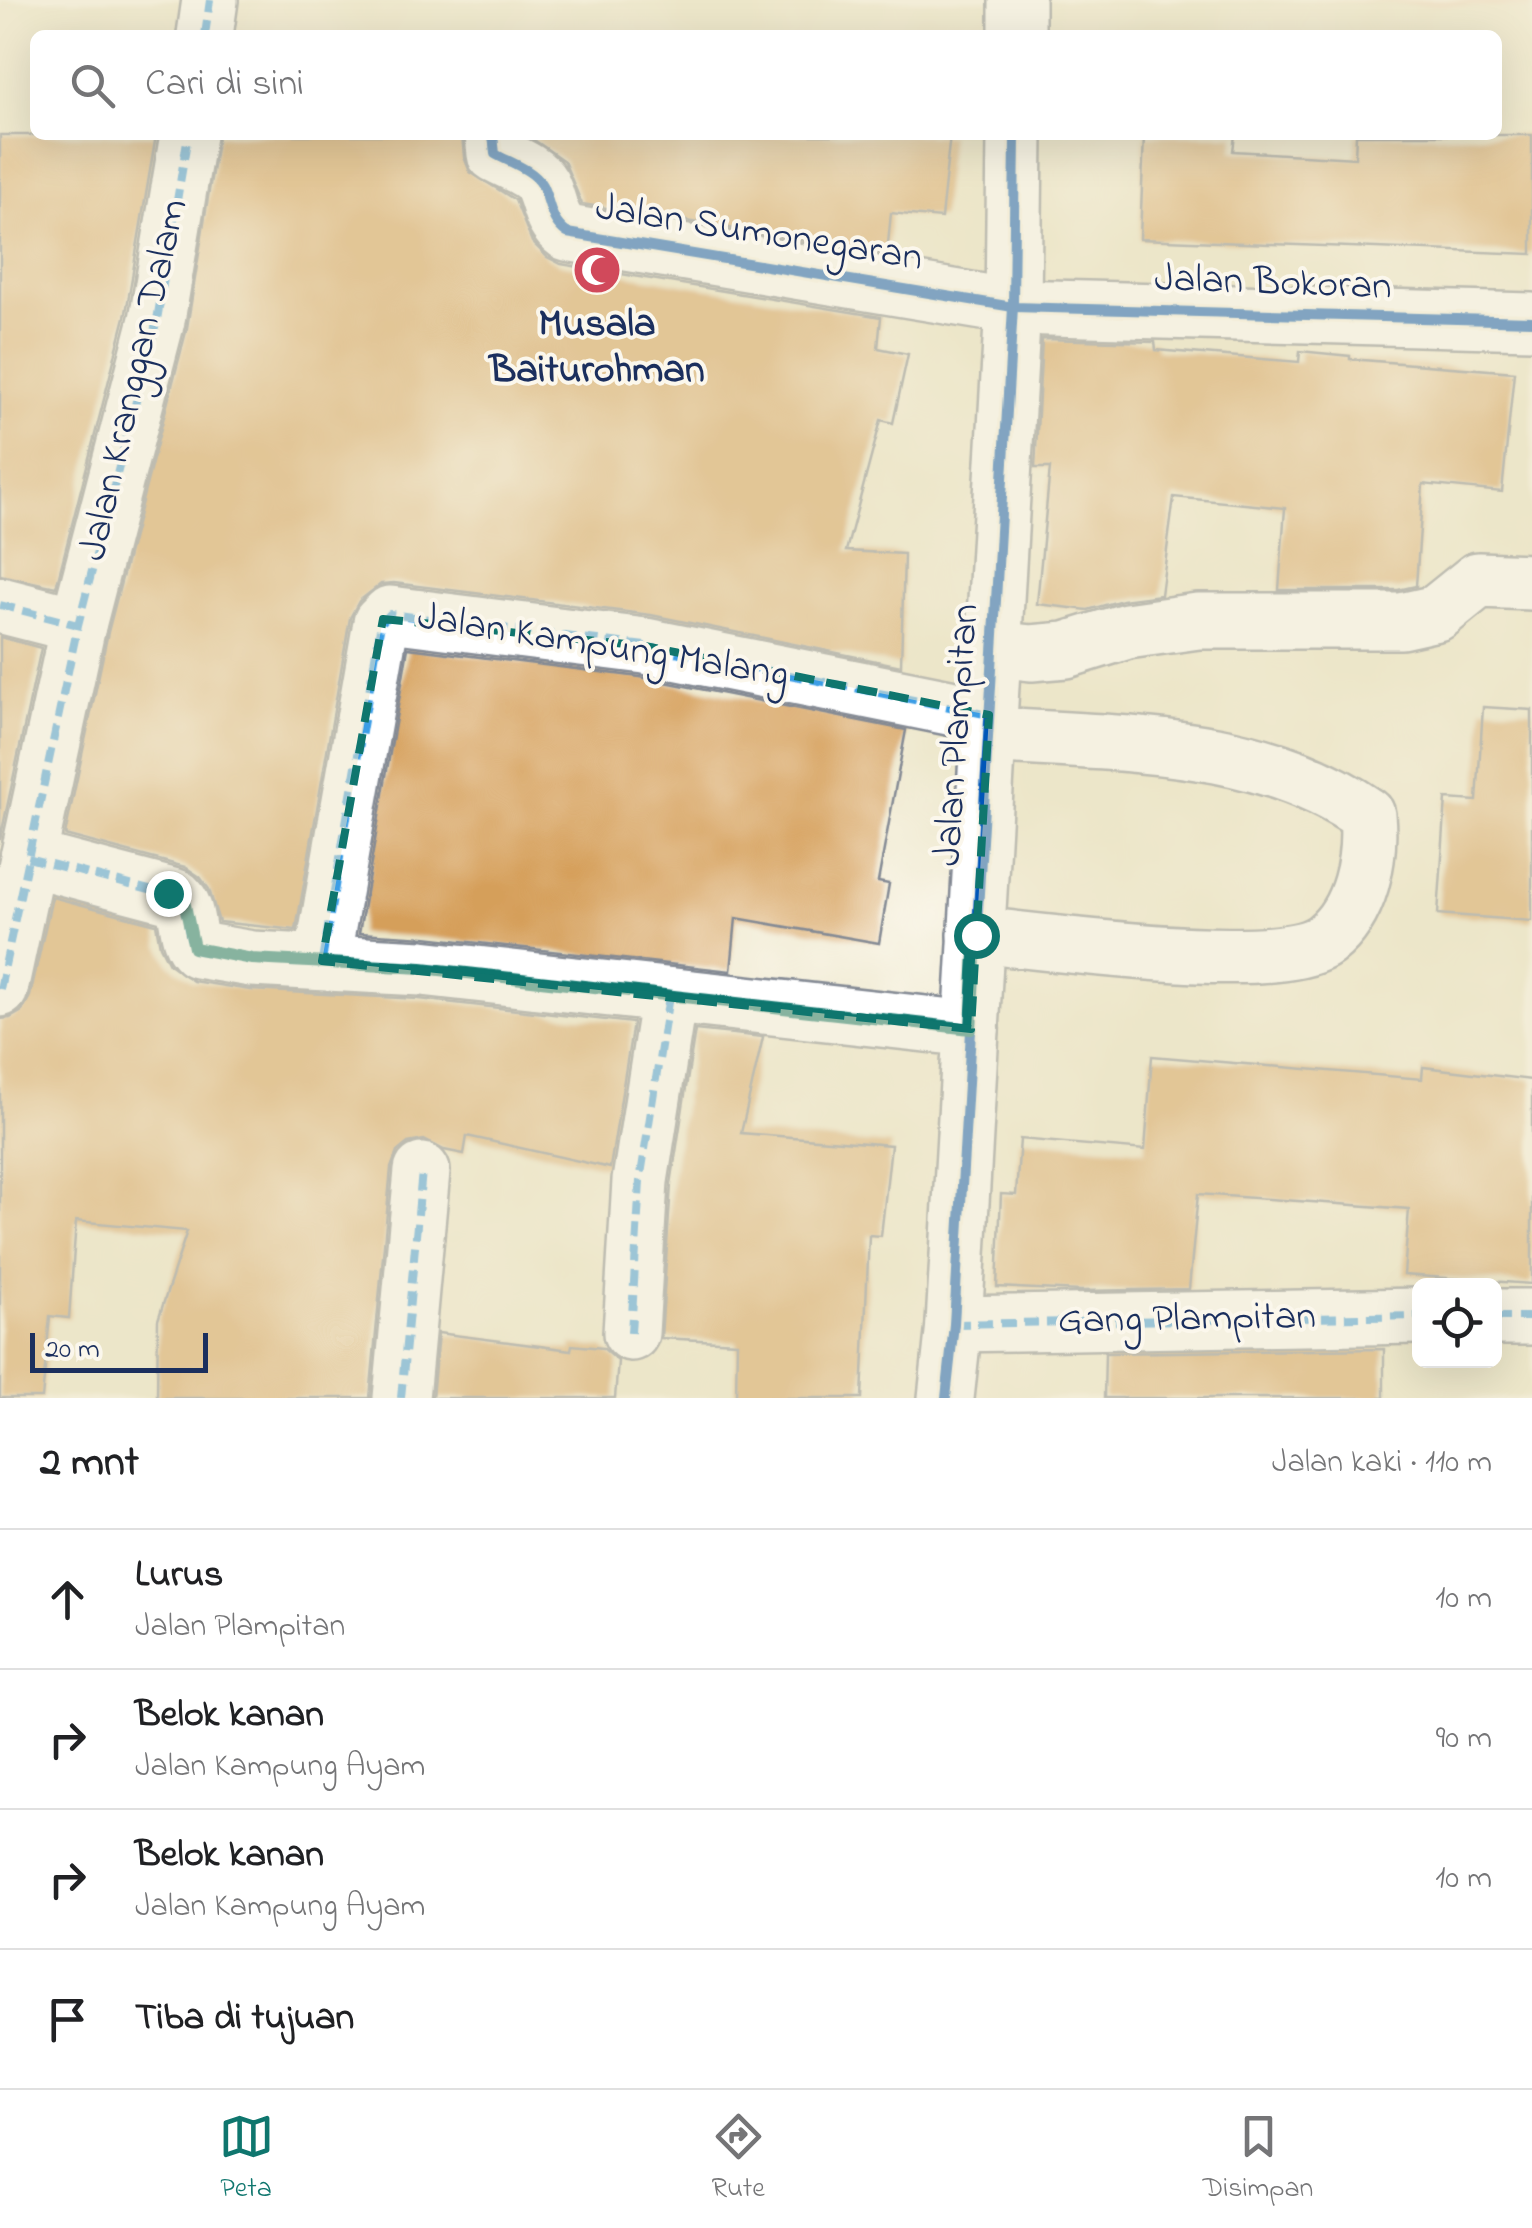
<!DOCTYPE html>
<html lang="id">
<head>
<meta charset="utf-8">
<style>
  body { margin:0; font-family:"Indie Flower",sans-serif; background:#f6f6f6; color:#202124 }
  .controls { position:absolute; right:30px; bottom:30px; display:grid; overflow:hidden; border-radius:15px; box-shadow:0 10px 40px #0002 }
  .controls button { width:90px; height:90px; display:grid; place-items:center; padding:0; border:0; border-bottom:2px solid #e0e0e0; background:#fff; color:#202124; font:50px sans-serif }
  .scale { position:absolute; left:30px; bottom:25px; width:178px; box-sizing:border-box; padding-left:10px; border:5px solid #1b2f5e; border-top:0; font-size:28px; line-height:35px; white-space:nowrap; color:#1b2f5e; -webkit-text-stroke:8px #fbf7ec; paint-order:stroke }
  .stop { position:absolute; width:30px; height:30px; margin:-22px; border:8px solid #0f766e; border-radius:50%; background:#fff }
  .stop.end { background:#0f766e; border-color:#fff; box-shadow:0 2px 10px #0008 }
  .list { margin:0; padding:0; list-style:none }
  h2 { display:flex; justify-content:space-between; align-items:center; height:130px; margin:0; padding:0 40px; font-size:42px }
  h2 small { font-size:32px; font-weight:400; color:#757577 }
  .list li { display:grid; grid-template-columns:65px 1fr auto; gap:30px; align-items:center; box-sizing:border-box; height:140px; padding:0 40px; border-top:2px solid #e0e0e0 }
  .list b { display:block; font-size:38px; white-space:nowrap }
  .list p { margin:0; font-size:32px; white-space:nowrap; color:#757577 }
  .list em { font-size:32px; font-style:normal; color:#757577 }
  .icon { flex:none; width:55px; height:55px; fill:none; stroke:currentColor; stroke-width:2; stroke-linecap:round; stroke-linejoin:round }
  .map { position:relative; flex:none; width:1532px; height:1398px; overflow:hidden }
  .search { position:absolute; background:#fff; box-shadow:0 10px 40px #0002; left:30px; right:30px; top:30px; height:110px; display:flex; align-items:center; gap:25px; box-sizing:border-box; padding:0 35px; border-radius:15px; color:#757577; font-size:38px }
  .sheet { height:690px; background:#fff }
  nav { display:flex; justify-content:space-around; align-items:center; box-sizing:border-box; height:140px; border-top:2px solid #e0e0e0; background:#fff; font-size:28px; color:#757577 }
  nav a { display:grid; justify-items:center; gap:5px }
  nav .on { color:#0f766e }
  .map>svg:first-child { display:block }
  .built { fill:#f0d6bc }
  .building { fill:#d59f5a }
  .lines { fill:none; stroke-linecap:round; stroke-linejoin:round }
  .minor-casing { stroke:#848a94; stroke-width:60 }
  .minor { stroke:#fff; stroke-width:55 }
  .quiet { stroke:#3b9de6; stroke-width:8; stroke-dasharray:15 8; stroke-linecap:butt }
  .cycleway-casing { stroke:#fbf7ec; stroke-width:16 }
  .cycleway { stroke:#0057b8; stroke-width:10 }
  .route { stroke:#0f766e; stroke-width:12 }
  .marked { fill:none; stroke:#0f766e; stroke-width:8; stroke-dasharray:20 12; stroke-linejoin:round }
  .labels { text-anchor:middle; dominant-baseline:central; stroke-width:8; stroke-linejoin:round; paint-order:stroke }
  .street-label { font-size:40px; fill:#1b2f5e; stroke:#fbf7ec }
  .poi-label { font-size:40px; font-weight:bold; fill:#1b2f5e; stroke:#fbf7ec }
</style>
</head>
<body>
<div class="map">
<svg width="1532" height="1398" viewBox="0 0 1532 1398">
  <rect width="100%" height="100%" fill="#fbf7ec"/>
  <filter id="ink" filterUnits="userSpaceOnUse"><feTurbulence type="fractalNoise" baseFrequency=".01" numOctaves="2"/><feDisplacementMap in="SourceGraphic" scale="20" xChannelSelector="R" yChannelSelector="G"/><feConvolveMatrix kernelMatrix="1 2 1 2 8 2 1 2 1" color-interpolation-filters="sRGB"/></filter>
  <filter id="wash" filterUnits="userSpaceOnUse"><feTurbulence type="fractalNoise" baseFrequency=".0048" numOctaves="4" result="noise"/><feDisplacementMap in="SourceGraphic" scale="40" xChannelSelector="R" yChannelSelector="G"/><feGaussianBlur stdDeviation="2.25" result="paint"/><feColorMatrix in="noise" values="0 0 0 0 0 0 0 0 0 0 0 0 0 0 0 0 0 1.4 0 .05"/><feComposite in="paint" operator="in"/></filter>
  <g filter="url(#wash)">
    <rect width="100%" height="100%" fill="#ece6c9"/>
    <polygon class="built" points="1297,0 1532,0 1532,9 1360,2"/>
    <g id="blocks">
      <g class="building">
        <polygon points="0,135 156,135 126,313 56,587 0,575"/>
        <polygon points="218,135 462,135 464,157 470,172 515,200 532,242 547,257 561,264 881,317 878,348 908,354 893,423 881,420 846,551 904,554 901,666 651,615 394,583 381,584 359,601 350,618 296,930 219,922 209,889 200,877 185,867 65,835 108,632 187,328"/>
        <polygon points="527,135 950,135 941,218 891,213 887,254 582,204 564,161"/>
        <polygon points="1144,135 1235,135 1233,151 1355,158 1356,135 1532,135 1532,254 1140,239"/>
        <polygon points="1042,339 1155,342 1156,350 1299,362 1300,351 1350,356 1350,359 1514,372 1502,492 1423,484 1416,586 1398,590 1279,590 1285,508 1174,497 1161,595 1122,600 1088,610 1037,604 1050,468 1035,468"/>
        <polygon points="0,637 41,648 0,840"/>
        <polygon points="408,648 640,677 906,730 878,882 889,884 879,943 736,918 731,971 425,937 359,933"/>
        <polygon points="1483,707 1532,710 1532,921 1438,914 1446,799 1477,801"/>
        <polygon points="52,897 156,924 160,946 169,964 193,981 250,990 419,999 633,1023 610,1168 467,1136 464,1154 444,1150 424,1140 408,1143 397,1152 391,1168 370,1398 157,1398 158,1320 187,1231 76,1221 69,1318 50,1316 42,1398 0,1398 0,1019 10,1018 22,1011 30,996"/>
        <polygon points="695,1030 763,1037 741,1133 891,1145 881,1236 869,1235 862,1398 736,1398 737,1342 661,1338 671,1184"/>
        <polygon points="1152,1056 1422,1079 1423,1067 1532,1080 1532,1284 1404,1275 1409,1209 1198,1194 1189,1289 1081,1291 997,1287 1001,1194 1016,1195 1020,1139 1145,1150"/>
        <polygon points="438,1333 571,1350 572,1345 603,1348 618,1361 615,1398 432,1398"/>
        <polygon points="1384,1349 1384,1398 1104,1398 1105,1353"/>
      </g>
    </g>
  </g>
  <g filter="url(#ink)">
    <use href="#blocks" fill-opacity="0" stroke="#848a94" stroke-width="2.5"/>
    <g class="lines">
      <g class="minor-casing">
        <g id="minor">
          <polyline points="205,35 210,0"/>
          <polyline points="1017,35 1017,0"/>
          <path d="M 493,135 L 495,154 C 509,162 534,170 542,185 C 551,203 549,220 567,233 L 1013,307 L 1532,321"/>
          <polyline points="0,605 78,625"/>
          <polyline points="994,649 1031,653 1066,650 1127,631 1198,621 1401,621 1437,613 1478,580 1532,582"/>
          <path d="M 28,858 L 176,897 C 192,911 183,937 198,950 L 252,959 L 422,968 L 971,1029"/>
          <path d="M 976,935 C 1042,941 1278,975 1325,940 C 1361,912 1371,858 1367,815 C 1257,738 1116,745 988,735"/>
          <polyline points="322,961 381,623 390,614 645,646 989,715"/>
          <polyline points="0,989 78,625 157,320 188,135"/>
          <polyline points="1494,1317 1532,1317"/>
          <polyline points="954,1324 1420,1316"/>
          <polyline points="631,1333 640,1181 669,996"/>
          <polyline points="401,1398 422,1171"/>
          <polyline points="946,1398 954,1324 1013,307 1015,135"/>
        </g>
      </g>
      <use href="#minor" class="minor"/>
      <g class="quiet">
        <polyline points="205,35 210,0"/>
        <polyline points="0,605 78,625"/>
        <path d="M 28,858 L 176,897 C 192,911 183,937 198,950 L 252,959 L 422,968 L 971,1029"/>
        <polyline points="322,961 381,623 390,614 645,646 989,715"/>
        <polyline points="0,989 78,625 157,320 188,135"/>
        <polyline points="1494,1317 1532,1317"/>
        <polyline points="954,1324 1420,1316"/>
        <polyline points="631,1333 640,1181 669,996"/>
        <polyline points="401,1398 422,1171"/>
      </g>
      <g class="cycleway-casing">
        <g id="cycleway">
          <path d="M 493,135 L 495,154 C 509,162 534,170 542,185 C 551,203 549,220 567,233 L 1013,307 L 1532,321"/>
          <polyline points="946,1398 954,1324 1013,307 1015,135"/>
        </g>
      </g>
      <use href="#cycleway" class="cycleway"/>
    </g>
  </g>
  <g class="lines" filter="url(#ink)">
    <polyline class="route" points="168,893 185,905 194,948 252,959 422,968 971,1029 976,935"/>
  </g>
  <path d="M0 0H1532V1398H0ZM 383,619 L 645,646 L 989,715 L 971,1029 L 322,961 Z" fill="#ece6c9" fill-opacity=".55" fill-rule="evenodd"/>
  <path class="marked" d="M 383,619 L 645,646 L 989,715 L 971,1029 L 322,961 Z"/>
  <defs>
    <g id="mosque-disc" transform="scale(2.5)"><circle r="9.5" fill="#d1495b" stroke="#fbf7ec"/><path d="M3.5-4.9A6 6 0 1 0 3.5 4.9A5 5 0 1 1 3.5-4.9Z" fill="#fff"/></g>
  </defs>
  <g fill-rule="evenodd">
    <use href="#mosque-disc" x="597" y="270"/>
  </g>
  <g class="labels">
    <g class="street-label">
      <text transform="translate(759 234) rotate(9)">Jalan Sumonegaran</text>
      <text transform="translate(1273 284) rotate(2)">Jalan Bokoran</text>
      <text transform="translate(135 380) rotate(-77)">Jalan Kranggan Dalam</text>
      <text transform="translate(603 647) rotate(9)">Jalan Kampung Malang</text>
      <text transform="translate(958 735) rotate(-86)">Jalan Plampitan</text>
      <text transform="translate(1187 1320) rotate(-1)">Gang Plampitan</text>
    </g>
    <g class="poi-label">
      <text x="597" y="325">Musala<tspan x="597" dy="46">Baiturohman</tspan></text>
    </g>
  </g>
</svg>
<div class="controls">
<button><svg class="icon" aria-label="locate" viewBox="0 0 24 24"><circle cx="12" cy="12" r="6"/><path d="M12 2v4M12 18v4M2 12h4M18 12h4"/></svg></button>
</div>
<div class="scale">20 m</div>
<div class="stop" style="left:976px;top:935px"></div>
<div class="stop end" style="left:168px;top:893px"></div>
<div class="search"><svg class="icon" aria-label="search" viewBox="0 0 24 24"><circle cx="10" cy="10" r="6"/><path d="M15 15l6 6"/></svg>Cari di sini</div>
</div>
<section class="sheet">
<h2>2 mnt<small>Jalan kaki · 110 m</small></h2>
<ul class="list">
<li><svg class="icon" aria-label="ahead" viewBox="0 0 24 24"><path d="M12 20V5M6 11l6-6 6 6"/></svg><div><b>Lurus</b><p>Jalan Plampitan</p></div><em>10 m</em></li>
<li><svg class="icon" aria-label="right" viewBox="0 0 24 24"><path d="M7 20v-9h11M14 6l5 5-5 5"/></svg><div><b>Belok kanan</b><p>Jalan Kampung Ayam</p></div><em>90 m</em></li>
<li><svg class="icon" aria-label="right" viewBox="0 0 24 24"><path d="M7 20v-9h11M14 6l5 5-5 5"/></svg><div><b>Belok kanan</b><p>Jalan Kampung Ayam</p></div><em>10 m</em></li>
<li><svg class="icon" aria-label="arrive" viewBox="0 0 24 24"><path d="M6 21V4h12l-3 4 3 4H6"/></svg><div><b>Tiba di tujuan</b></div></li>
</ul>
</section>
<nav>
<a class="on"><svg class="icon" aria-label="map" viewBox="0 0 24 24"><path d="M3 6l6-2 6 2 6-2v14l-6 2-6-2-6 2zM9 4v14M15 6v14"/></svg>Peta</a>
<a><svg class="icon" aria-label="directions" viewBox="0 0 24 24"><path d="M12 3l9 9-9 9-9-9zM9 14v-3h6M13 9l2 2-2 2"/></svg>Rute</a>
<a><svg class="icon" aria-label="saved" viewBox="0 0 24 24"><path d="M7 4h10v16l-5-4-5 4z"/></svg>Disimpan</a>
</nav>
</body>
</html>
